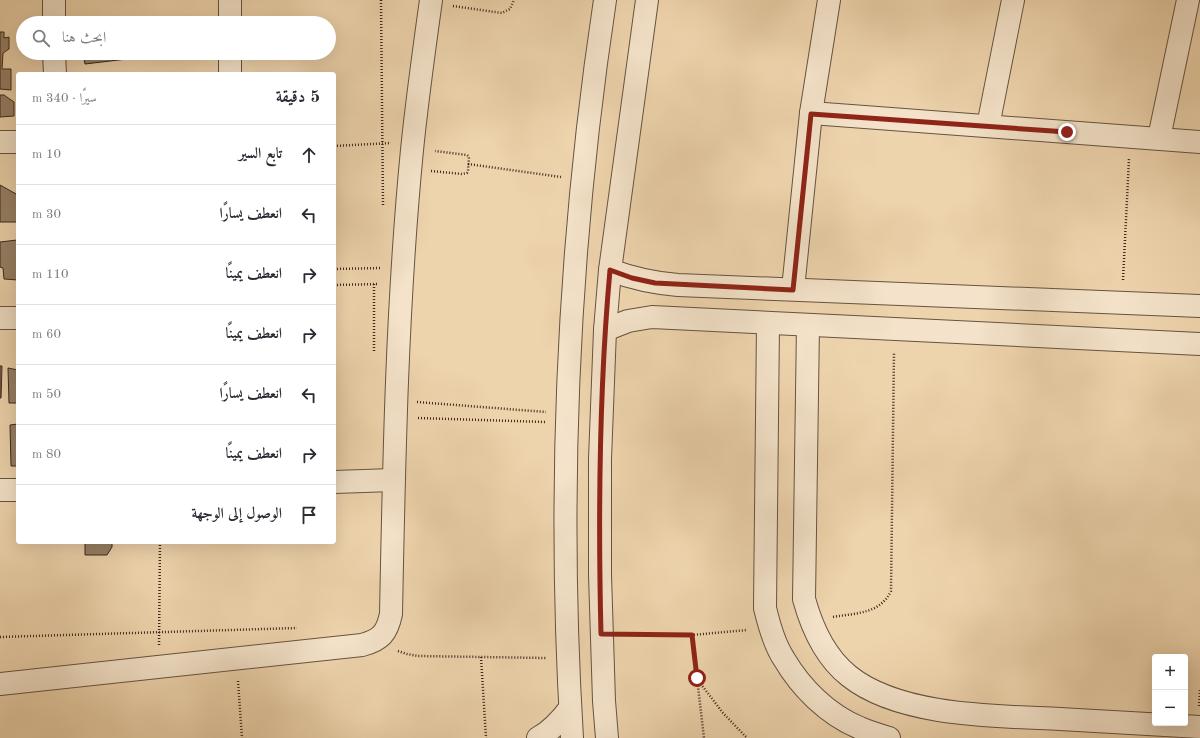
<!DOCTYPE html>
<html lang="ar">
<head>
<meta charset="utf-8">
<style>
  body { margin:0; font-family:"Old Standard TT",Amiri,serif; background:#f7f7f7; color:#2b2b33; direction:rtl }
  .controls { position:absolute; right:12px; bottom:12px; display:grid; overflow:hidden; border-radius:4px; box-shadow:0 4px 16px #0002 }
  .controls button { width:36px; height:36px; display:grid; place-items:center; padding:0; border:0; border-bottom:1px solid #e1e1e2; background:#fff; color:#2b2b33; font:20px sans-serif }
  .stop { position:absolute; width:12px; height:12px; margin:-9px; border:3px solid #8f2418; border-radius:50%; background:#fff }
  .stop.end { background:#8f2418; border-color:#fff; box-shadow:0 1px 4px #0008 }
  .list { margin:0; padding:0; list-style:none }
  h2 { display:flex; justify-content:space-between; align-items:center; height:52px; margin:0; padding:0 16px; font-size:17px }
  h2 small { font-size:13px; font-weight:400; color:#7c7c81 }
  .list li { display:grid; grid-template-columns:26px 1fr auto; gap:12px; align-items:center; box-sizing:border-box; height:60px; padding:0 16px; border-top:1px solid #e1e1e2 }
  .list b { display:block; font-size:15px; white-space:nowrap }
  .list em { font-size:13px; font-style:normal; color:#7c7c81 }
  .icon { flex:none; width:22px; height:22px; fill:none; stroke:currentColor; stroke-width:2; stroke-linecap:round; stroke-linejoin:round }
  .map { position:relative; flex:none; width:1200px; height:738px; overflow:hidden; direction:ltr }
  .search { position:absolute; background:#fff; box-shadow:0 4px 16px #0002; left:16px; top:16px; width:320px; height:44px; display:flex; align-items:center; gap:10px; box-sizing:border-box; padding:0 14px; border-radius:22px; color:#7c7c81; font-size:15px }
  .panel { position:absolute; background:#fff; box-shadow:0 4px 16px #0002; left:16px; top:72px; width:320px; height:472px; border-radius:4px; direction:rtl }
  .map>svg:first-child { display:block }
  .building { fill:#978168; stroke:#39281d }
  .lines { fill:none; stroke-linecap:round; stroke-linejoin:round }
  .minor-casing { stroke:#665341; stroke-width:24 }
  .path { stroke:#39281d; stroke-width:2.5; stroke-dasharray:1 2; stroke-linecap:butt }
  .minor { stroke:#f4e3ca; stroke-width:22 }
  .route { stroke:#8f2418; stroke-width:5 }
</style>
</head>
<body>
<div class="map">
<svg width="1200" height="738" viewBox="0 0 1200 738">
  <rect width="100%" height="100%" fill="#eed4ad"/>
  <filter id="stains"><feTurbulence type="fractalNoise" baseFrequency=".005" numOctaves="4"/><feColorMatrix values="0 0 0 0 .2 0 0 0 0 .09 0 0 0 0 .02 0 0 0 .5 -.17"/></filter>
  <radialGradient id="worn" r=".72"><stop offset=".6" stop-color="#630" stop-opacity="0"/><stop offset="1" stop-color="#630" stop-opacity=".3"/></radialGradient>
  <g class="building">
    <polygon points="0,32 4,32 4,38 9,37 9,49 3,53 2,69 11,69 11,90 0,89"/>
    <polygon points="83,53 126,53 127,59 85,64"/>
    <polygon points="0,95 4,95 14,102 14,116 0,117"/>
    <polygon points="0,185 18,195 18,222 0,222"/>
    <polygon points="17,240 18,242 18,280 4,279 3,268 0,267 0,242"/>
    <polygon points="0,366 2,366 1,398 0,398"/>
    <polygon points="8,368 18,370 18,403 9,403"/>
    <polygon points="18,424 18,466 11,466 10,425"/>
    <polygon points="85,542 112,542 112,547 107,555 85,555"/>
  </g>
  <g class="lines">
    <g class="minor-casing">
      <g id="minor">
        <polyline points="54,0 54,23"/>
        <polyline points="230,0 230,23"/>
        <polyline points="54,53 55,74"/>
        <polyline points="230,53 230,74"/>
        <polyline points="811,113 1200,142"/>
        <polyline points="988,126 1013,0"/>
        <polyline points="1159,138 1188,0"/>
        <polyline points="0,142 18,142"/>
        <path d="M 610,270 C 634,279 653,283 678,285 L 1200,306"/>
        <polyline points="793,289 811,113 829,0"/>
        <polyline points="0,318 18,318"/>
        <path d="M 768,323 L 765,608 C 769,625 774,644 784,659 C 801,688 828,715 860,728 C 869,732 879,735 889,738"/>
        <path d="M 808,325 L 804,599 C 812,628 825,657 849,676 C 900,717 998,716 1060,719 C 1107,722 1153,724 1200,727"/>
        <polyline points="605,330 628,321 652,317 1200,344"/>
        <polyline points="334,482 393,480"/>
        <polyline points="0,490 18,490"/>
        <path d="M 0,684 L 362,645 C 381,640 387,633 391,614 C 394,459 397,304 412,150 C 417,100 424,50 431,0"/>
        <path d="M 538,738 C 551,731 561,720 570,708"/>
        <path d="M 572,738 C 557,492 568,244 605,0"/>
        <polyline points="607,738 604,701 600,575 600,459 605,330 610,270 647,0"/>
      </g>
    </g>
    <g class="path">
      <polyline points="381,0 383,205"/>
      <polyline points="453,6 502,13 510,9 514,0"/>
      <polyline points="334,146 391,143"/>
      <polyline points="468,164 561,177"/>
      <polyline points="431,171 462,174 467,173 468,171 469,157 467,155 435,151"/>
      <polyline points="334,269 381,268"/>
      <polyline points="1123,280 1129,159"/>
      <polyline points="374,284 374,352"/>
      <polyline points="334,285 379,284"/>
      <polyline points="417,402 546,412"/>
      <polyline points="418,418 545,422"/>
      <path d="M 833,617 C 856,613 880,614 891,591 L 894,352"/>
      <polyline points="625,634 692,635 747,630"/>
      <polyline points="692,635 704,738"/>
      <polyline points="0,637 297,628"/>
      <polyline points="159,645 160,542"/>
      <polyline points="398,651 407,654 418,656 546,658"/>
      <polyline points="481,657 486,738"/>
      <polyline points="697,679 723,713 747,738"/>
      <polyline points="238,681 242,738"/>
      <polyline points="1199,706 1200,690"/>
    </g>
    <use href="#minor" class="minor"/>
  </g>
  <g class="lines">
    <path class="route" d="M 697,678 L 692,635 L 601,634 C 598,513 599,391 610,270 L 632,278 L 655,283 L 793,290 L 811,114 L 1067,132"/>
  </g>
  <rect width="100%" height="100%" filter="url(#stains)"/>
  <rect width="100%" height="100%" fill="url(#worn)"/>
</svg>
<div class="controls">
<button>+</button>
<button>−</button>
</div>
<div class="stop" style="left:697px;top:678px"></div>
<div class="stop end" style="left:1067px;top:132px"></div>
<div class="search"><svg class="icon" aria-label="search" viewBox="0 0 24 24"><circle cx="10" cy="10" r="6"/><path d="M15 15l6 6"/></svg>ابحث هنا</div>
<section class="panel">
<h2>5 دقيقة<small>سيرًا · 340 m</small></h2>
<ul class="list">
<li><svg class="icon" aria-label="ahead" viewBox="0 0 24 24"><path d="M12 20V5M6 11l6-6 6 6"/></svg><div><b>تابع السير</b></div><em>10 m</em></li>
<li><svg class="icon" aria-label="left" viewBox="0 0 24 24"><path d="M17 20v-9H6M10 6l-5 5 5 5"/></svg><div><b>انعطف يسارًا</b></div><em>30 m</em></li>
<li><svg class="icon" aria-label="right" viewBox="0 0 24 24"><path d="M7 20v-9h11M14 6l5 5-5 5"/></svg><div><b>انعطف يمينًا</b></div><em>110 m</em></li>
<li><svg class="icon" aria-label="right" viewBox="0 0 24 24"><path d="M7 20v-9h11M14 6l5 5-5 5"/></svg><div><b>انعطف يمينًا</b></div><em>60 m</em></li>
<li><svg class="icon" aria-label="left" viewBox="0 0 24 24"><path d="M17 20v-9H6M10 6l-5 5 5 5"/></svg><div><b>انعطف يسارًا</b></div><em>50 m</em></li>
<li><svg class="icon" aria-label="right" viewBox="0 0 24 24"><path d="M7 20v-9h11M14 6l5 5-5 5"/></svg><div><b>انعطف يمينًا</b></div><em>80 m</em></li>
<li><svg class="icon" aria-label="arrive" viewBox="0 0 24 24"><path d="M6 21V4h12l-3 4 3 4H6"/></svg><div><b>الوصول إلى الوجهة</b></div></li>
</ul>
</section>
</div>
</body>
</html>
